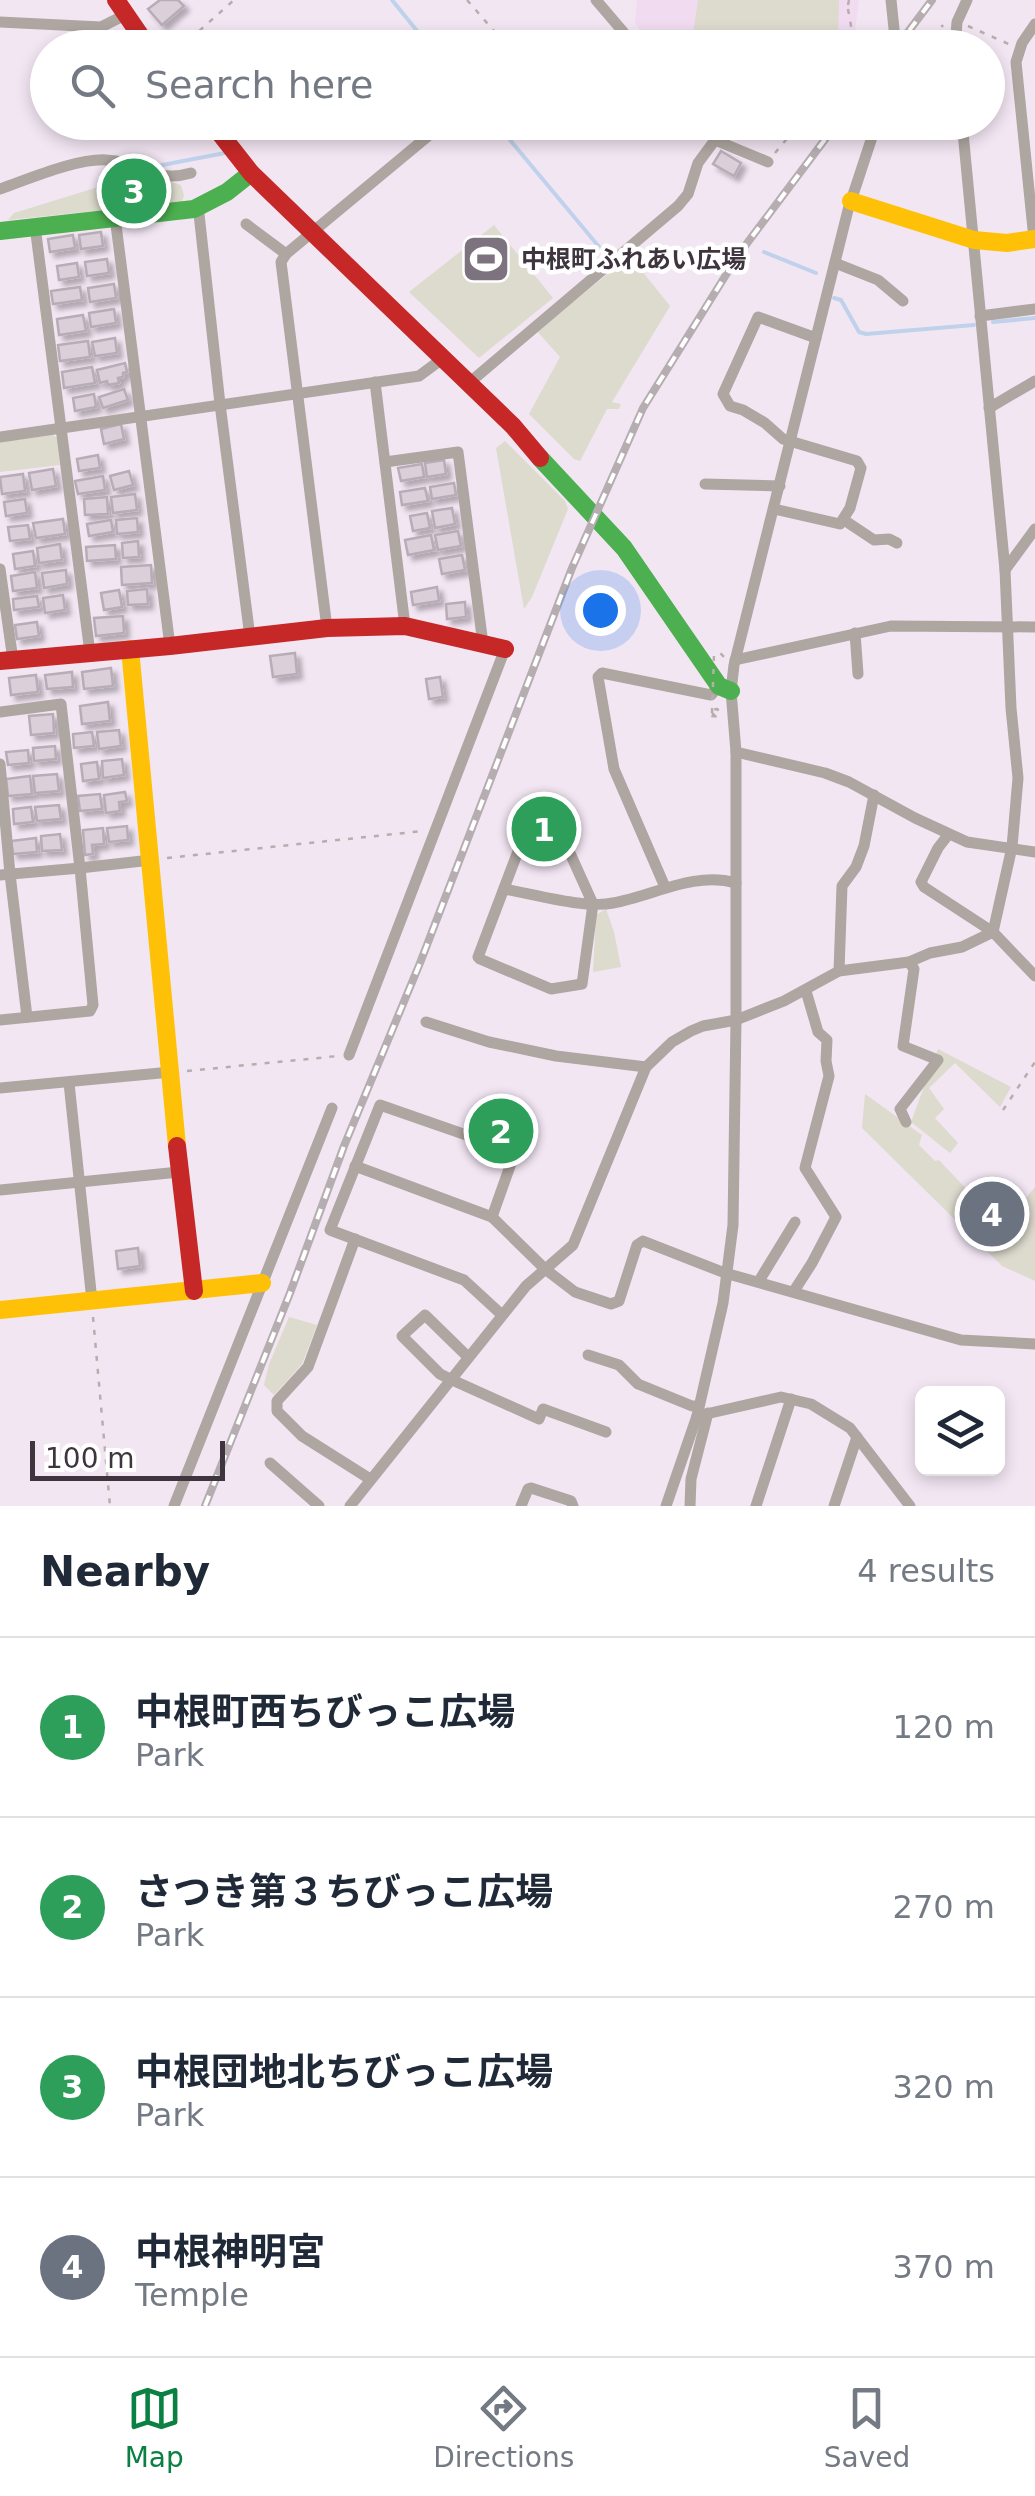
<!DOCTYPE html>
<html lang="en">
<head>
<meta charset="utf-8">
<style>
  body { margin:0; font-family:"DejaVu Sans","Noto Sans JP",sans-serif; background:#f6f6f7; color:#1f2937 }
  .controls { position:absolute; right:30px; bottom:30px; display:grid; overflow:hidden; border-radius:15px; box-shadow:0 5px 15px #0003 }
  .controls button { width:90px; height:90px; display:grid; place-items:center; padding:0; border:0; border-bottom:2px solid #e0e1e3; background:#fff; color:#1f2937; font:50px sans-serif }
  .scale { position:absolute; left:30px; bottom:25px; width:195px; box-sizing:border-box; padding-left:10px; border:5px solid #3e353f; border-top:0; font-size:28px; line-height:35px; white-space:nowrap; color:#3e353f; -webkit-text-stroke:8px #fff; paint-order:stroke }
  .you { position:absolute; left:600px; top:610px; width:35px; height:35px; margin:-25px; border:8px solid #fff; border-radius:50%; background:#1a73e8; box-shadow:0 0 0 15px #1a73e833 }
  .badge { display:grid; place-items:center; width:65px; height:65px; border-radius:50%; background:#0b8043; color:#fff; font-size:32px; font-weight:700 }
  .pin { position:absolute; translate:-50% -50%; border:5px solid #fff; box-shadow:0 2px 10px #0006 }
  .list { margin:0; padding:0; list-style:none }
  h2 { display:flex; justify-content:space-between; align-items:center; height:130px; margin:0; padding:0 40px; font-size:42px }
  h2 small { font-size:32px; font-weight:400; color:#747a83 }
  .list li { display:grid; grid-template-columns:65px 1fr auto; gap:30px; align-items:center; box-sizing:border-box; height:180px; padding:0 40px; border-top:2px solid #e0e1e3 }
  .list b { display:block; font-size:38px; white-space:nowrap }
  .list p { margin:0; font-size:32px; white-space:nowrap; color:#747a83 }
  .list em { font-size:32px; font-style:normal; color:#747a83 }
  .icon { flex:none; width:55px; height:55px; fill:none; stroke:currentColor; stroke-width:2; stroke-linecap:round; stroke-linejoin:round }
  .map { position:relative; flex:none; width:1035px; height:1506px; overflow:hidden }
  .search { position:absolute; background:#fff; box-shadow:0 5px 15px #0003; left:30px; right:30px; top:30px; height:110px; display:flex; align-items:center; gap:25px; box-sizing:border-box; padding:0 35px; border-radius:55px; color:#747a83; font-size:38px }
  .sheet { height:850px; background:#fff }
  nav { display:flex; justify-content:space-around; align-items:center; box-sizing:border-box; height:140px; border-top:2px solid #e0e1e3; background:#fff; font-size:28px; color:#747a83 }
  nav a { display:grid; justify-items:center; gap:5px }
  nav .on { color:#0b8043 }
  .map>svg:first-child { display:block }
  .built { fill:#f0dbf1 }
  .green { fill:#dddace }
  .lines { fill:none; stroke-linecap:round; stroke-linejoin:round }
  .stream { stroke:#c0d2eb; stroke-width:4 }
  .building { fill:#dbcfd9; stroke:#b8adb7; stroke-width:2.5; filter:url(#shadow) }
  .path { stroke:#b6aead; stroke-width:2.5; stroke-dasharray:5 8; stroke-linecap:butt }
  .street { stroke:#aea6a1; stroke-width:11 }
  .fast { stroke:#4caf50; stroke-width:18 }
  .slow { stroke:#ffc107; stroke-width:18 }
  .jam { stroke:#c62828; stroke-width:18 }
  .rail-casing { stroke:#b5adaf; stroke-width:8 }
  .rail { stroke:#fff; stroke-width:4; stroke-dasharray:11; stroke-linecap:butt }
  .path-bridge { stroke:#b6aead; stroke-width:2.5; stroke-dasharray:5 8; stroke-linecap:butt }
  .labels { text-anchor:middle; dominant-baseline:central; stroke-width:9; stroke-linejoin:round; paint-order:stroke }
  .poi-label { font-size:25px; font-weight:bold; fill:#3e353f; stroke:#fff; text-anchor:start }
</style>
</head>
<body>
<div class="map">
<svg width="1035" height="1506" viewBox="0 0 1035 1506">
  <defs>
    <filter id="shadow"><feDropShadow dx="5" dy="5" stdDeviation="2.5" flood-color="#0004"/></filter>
  </defs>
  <rect width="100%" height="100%" fill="#f2e6f3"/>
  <polygon class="built" points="637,0 859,0 853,47 653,47 635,23"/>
  <g class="green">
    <polygon points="698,0 839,0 838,47 691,47"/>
    <polygon points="107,162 181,185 184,195 182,202 8,220 14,213 95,188 108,182 111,169"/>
    <polygon points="494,225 553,298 479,358 409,292"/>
    <polygon points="630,256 670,306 612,402 621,404 619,409 607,409 580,461 574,459 529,414 560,357 537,331"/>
    <polygon points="53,435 57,438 60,465 0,472 0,442"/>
    <polygon points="505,441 565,501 568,509 532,597 524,609 496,448"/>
    <polygon points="606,909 614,932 621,967 593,972 596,915"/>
    <polygon points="938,1049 1011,1087 1000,1107 955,1063 929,1088 944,1109 935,1118 958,1143 950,1153 911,1122"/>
    <polygon points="865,1094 922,1135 919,1145 935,1161 939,1160 989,1213 1000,1203 1013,1214 1035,1187 1035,1281 1002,1266 862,1128"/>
    <polygon points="491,1110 527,1129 521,1146 514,1149 474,1133 480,1119"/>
    <polygon points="289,1317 317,1325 302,1364 274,1395 264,1385 269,1364"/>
  </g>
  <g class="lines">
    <g class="stream">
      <polyline points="392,0 431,48"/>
      <polyline points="495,122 600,248"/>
      <polyline points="157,166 225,153"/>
      <polyline points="764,252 816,273"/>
      <polyline points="834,298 841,300 859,332 866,334 974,325"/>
      <polyline points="993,322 1035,318"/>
    </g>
  </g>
  <g class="building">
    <polygon points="160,0 178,0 184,6 162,25 148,9"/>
    <polygon points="721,151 741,163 734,176 713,164"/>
    <polygon points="101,232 103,246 81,249 79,235"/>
    <polygon points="73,235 75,248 50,252 48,239"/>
    <polygon points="107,259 109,273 87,276 85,262"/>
    <polygon points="77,263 79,277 59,280 57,266"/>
    <polygon points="114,284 116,298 90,302 88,288"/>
    <polygon points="80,287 82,300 53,304 51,291"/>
    <polygon points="114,309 116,323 91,327 89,313"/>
    <polygon points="83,315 86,331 59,335 57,319"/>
    <polygon points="115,338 117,353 95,356 92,342"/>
    <polygon points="88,341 90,357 60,361 58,345"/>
    <polygon points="125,363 127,372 123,373 123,377 118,378 119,383 108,385 107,381 100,383 97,370"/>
    <polygon points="92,367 95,383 64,388 62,372"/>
    <polygon points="124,389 128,400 103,408 99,397"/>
    <polygon points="94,394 96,407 75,411 73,398"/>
    <polygon points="121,424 124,439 104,444 101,429"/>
    <polygon points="98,455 100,468 79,471 77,459"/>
    <polygon points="444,460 446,474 427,477 425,463"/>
    <polygon points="422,464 424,477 401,481 398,468"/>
    <polygon points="53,469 56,486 32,490 29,473"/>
    <polygon points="129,471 133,485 114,490 110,476"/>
    <polygon points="23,474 25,491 2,494 0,477"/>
    <polygon points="103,476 105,490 78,494 75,481"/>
    <polygon points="454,483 456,495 432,499 430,487"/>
    <polygon points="425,488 428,501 402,505 400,492"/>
    <polygon points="135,494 137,510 113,513 111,497"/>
    <polygon points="107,497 108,514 85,515 84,499"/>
    <polygon points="25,499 27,513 6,516 4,502"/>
    <polygon points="452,508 455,524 435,528 432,511"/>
    <polygon points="427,513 430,528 413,531 410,516"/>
    <polygon points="137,518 138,532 117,534 116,520"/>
    <polygon points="63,519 65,534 36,538 33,523"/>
    <polygon points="111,520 113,532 89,536 87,524"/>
    <polygon points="28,525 30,539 10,541 8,527"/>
    <polygon points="458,531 461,546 438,550 435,535"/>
    <polygon points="431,535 434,550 408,555 405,540"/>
    <polygon points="138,541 139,557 123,558 122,543"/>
    <polygon points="60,544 62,560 39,563 37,548"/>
    <polygon points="115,545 116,559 87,561 86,547"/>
    <polygon points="33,551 35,566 15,569 13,554"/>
    <polygon points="462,555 465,570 442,574 439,559"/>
    <polygon points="151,565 152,583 122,585 121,567"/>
    <polygon points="66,570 67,584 44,588 42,573"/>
    <polygon points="35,572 37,588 13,591 11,576"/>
    <polygon points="437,587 439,601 413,605 411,592"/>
    <polygon points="147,589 148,604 128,605 127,591"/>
    <polygon points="119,590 122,607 104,610 101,593"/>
    <polygon points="63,595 65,610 45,613 43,598"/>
    <polygon points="37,596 39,607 14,610 13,599"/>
    <polygon points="465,602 466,617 447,619 446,604"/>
    <polygon points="123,616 124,633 96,636 94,618"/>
    <polygon points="37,622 39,636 17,639 15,625"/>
    <polygon points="295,653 297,674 273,677 270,656"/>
    <polygon points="111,668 113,686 84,689 82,672"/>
    <polygon points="72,672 73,687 47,689 45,675"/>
    <polygon points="36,675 38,692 11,695 9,678"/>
    <polygon points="440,677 443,697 429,699 426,679"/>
    <polygon points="108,702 110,721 82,724 80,706"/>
    <polygon points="53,714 54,733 31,735 29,716"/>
    <polygon points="119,730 121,746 99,749 97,732"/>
    <polygon points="92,732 94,746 74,748 73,734"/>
    <polygon points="55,746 56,759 34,761 33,748"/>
    <polygon points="28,750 29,763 8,765 6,752"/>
    <polygon points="122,759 124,775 103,778 102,761"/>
    <polygon points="97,762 99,779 83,781 81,764"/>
    <polygon points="57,774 59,791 35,793 33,776"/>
    <polygon points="30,776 32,794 8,796 6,779"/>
    <polygon points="125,792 127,801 119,802 120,811 106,813 104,795"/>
    <polygon points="100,794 102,809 80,811 78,796"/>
    <polygon points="59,805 61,819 37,821 35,807"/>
    <polygon points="31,807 33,822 14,824 13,809"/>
    <polygon points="127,826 128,840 109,842 107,828"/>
    <polygon points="103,828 104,844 92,845 93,854 85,855 83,830"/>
    <polygon points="60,834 62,850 42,851 41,836"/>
    <polygon points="36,838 37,852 13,854 11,841"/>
    <polygon points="138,1248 140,1266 118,1269 116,1251"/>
  </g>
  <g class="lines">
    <g class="path">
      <polyline points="467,0 494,31 501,48"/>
      <polyline points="848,5 849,0"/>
      <polyline points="848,9 855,48"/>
      <polyline points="968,26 1011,45"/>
      <polyline points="180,48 234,0"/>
      <polyline points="926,48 943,25"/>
      <polyline points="775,153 801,122"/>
      <polyline points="712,713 715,716 718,715 720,712 717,709 712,710 712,716 723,717"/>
      <polyline points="167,858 423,831"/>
      <polyline points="187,1071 338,1056"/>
      <polyline points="1003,1110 1035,1062"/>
      <polyline points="93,1317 110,1506"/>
    </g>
    <g class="street">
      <polyline points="596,0 637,48"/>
      <polyline points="891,0 896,48"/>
      <polyline points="0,22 101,27 125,15"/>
      <polyline points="955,48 957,22 967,0"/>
      <polyline points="700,122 715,140 768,162"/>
      <polyline points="962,122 1005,570 1011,708 1018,778 1012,847 993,932"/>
      <path d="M 0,189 C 29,179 77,158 107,160 C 139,161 154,184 191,173"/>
      <polyline points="194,209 199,214 220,404 250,637"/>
      <polyline points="115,217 170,646"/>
      <polyline points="246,224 286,254"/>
      <polyline points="35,226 90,653"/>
      <polyline points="1034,239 1016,62 1022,43 1035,24"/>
      <polyline points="835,263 878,280 903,301"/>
      <polyline points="980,316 1035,309"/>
      <polyline points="375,382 405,626"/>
      <polyline points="469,383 678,206 688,194 698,163 715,140"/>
      <polyline points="989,408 1035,381"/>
      <polyline points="0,437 419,376 442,359"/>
      <polyline points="385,462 458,452 483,644"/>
      <polyline points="705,484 780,486"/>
      <polyline points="774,509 840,524 850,508 861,468 857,461 783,439 765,423 743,410 730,406 723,394 758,317 816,338"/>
      <polyline points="844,520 874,540 889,539 897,543"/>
      <polyline points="0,569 13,660"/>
      <polyline points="1005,570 1035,529"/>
      <polyline points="327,628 281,262 286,254 445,122"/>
      <polyline points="855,633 858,674"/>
      <polyline points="735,660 891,626 1035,627"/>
      <polyline points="0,712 61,704 80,868 0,875"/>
      <polyline points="736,752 825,773 849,782 915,818 967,842 1035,852"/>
      <polyline points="0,764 10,874 27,1017"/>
      <polygon points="545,798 593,904 582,984 551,989 480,959 478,957 537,801"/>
      <polyline points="948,835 938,848 921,882 924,887 993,932 1035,976"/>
      <polyline points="665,887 614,769 598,677 602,673 711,695 719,686"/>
      <path d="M 504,889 C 533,894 585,909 613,903 C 653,896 694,871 736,883"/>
      <polyline points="839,971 842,886 856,867 864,846 874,795"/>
      <polyline points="0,1020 90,1011 93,1005 80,868 151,860"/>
      <polyline points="426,1022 489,1042 556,1056 646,1067"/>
      <polyline points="349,1055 505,649"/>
      <polyline points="69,1083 92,1301"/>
      <polyline points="0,1088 171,1072"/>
      <polyline points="906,1122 900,1109 938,1060 903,1046 914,969 909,962"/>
      <polyline points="355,1166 492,1217 545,1269 575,1292 611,1304 619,1301 637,1245 643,1241 725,1273 961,1340 1035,1344"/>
      <polyline points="0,1190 179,1172"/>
      <polyline points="492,1217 515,1152 380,1105 330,1230 464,1280 502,1315"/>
      <polyline points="355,1239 308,1367 277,1401 277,1411 302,1436 370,1479"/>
      <polyline points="759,1281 795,1222"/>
      <polyline points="794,1291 812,1263 836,1217 805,1168 829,1076 826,1061 827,1040 818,1032 806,991"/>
      <polyline points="588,1355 619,1365 638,1384 692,1406 698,1406"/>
      <polyline points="468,1357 425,1315 402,1336 440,1374 450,1379 539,1419 543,1409 606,1432"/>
      <polyline points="697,1416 781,1397 811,1404 850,1428 910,1506"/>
      <polyline points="270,1463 319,1506"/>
      <polyline points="174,1506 332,1108"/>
      <polyline points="350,1506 526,1286 573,1245 646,1067 672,1042 691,1031 703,1026 736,1020 784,1001 839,971 909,962 930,953 962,947 993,932"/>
      <polyline points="521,1506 528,1489 531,1488 571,1501 573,1506"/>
      <polyline points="666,1506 697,1416 723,1303 733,1225 736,1020 736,752 731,691 734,665 848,210 877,122"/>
      <polyline points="690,1506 691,1479 708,1413"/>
      <polyline points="756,1506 791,1399"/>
      <polyline points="834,1506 857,1437"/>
    </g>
    <g class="fast">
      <polyline points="0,231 194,209 227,192 251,173"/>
      <polyline points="540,458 624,548 719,686 731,691"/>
    </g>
    <g class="slow">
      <polyline points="851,201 974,240 1007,243 1035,239"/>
      <polyline points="130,649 177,1146"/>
      <polyline points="0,1310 262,1283"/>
    </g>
    <g class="jam">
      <polyline points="116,0 149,48"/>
      <polyline points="211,122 251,173 513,426 540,458"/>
      <polyline points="0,661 170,646 327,628 405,626 505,649"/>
      <polyline points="177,1146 194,1291"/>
    </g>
    <g class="rail-casing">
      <g id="rail">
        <polyline points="896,48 932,0"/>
        <polyline points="205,1506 290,1293 344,1146 420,963 572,568 643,408 739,254 838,122"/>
      </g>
    </g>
    <use href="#rail" class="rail"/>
    <polyline class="path-bridge" points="712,713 714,655 720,653 724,657 722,660"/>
  </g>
  <defs>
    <g id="stadium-square" transform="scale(2.5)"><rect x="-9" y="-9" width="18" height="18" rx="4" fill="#7d737e" stroke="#fff"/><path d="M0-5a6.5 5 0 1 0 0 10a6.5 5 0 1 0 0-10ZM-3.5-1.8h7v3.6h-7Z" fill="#fff"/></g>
  </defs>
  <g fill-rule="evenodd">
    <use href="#stadium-square" x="486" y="259"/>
  </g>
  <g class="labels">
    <g class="poi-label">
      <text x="521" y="259">中根町ふれあい広場</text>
    </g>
  </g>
</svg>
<div class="controls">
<button><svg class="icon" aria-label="layers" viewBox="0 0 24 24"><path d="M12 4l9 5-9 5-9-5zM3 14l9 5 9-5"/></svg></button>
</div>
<div class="scale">100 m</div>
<div class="you"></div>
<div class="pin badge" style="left:544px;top:829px;background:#2e9e5b">1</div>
<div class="pin badge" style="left:501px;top:1131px;background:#2e9e5b">2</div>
<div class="pin badge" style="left:134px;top:191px;background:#2e9e5b">3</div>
<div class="pin badge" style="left:992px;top:1214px;background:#6b7280">4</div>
<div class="search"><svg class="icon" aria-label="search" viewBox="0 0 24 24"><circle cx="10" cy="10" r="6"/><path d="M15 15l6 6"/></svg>Search here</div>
</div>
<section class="sheet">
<h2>Nearby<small>4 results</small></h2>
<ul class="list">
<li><span class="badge" style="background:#2e9e5b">1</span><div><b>中根町西ちびっこ広場</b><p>Park</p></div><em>120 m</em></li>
<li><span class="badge" style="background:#2e9e5b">2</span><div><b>さつき第３ちびっこ広場</b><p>Park</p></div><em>270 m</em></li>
<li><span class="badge" style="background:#2e9e5b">3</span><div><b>中根団地北ちびっこ広場</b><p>Park</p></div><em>320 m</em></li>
<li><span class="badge" style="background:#6b7280">4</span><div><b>中根神明宮</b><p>Temple</p></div><em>370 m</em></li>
</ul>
</section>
<nav>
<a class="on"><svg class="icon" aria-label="map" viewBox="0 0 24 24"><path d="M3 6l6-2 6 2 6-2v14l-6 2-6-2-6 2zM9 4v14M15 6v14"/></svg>Map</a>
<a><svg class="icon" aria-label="directions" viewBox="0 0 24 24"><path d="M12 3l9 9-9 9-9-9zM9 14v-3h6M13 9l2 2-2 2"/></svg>Directions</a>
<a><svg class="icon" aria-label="saved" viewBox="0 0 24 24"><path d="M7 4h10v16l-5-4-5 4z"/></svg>Saved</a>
</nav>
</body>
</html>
